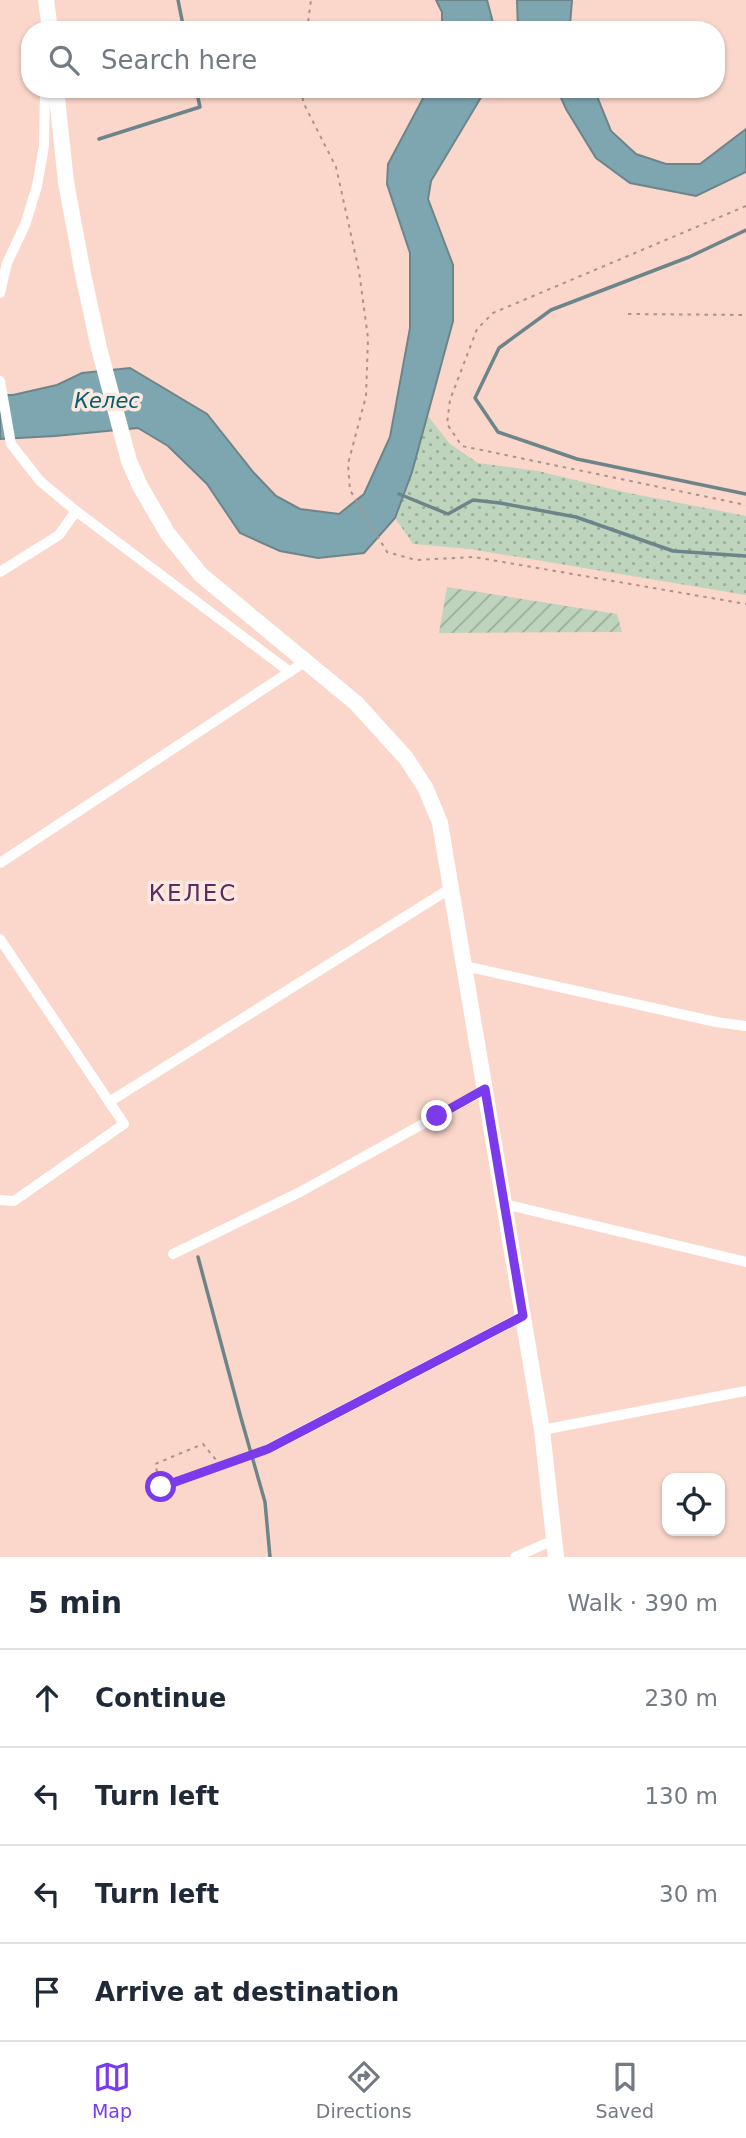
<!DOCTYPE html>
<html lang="en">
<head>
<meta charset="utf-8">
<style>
  body { margin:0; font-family:"DejaVu Sans",sans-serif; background:#f2f2f3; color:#1f2937 }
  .controls { position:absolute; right:21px; bottom:21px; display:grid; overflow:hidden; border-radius:14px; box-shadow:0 2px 5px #0004 }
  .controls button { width:63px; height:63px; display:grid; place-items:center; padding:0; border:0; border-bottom:2px solid #e0e1e3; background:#fff; color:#1f2937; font:35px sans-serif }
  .stop { position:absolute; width:21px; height:21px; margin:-16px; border:5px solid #7c3aed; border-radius:50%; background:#fff }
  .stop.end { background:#7c3aed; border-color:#fff; box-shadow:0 2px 7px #0008 }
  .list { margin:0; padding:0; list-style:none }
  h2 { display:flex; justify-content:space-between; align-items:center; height:91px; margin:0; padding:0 28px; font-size:30px }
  h2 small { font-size:23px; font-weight:400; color:#747a83 }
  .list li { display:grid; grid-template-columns:46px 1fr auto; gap:21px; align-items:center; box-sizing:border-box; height:98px; padding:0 28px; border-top:2px solid #e0e1e3 }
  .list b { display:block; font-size:26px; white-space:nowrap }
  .list em { font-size:23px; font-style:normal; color:#747a83 }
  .icon { flex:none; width:38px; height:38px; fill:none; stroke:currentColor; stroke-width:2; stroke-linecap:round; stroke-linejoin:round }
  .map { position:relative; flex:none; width:746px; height:1557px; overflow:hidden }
  .search { position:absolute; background:#fff; box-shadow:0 2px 5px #0004; left:21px; right:21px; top:21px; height:77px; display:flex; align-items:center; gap:18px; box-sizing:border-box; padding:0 24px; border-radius:28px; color:#747a83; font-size:26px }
  .sheet { height:483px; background:#fff }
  nav { display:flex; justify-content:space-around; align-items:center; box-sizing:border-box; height:98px; border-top:2px solid #e0e1e3; background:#fff; font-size:19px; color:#747a83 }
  nav a { display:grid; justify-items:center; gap:4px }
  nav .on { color:#7c3aed }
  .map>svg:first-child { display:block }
  .grass { fill:url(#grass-dots) }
  .garden { fill:url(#garden-furrows) }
  .water { fill:#7ea6b0; stroke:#6d858a; stroke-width:2 }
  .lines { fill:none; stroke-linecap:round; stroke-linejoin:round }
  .stream { stroke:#6d858a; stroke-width:3.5 }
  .path { stroke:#ac9389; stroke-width:2; stroke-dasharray:3.5 5; stroke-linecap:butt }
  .street { stroke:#fff; stroke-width:10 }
  .secondary { stroke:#fff; stroke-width:16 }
  .route { stroke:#7c3aed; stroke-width:9 }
  .labels { text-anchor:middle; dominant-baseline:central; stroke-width:7; stroke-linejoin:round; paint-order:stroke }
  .water-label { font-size:21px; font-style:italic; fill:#045d6c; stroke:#fde8e0 }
  .quarter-label { font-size:23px; letter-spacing:2px; fill:#592d61; stroke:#fde8e0 }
</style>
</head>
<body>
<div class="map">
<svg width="746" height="1557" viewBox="0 0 746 1557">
  <defs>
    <pattern id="grass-dots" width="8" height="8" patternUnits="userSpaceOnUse" patternTransform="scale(1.75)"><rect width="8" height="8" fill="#bed4bc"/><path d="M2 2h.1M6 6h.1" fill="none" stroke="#9cad99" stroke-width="1.8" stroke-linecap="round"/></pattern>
    <pattern id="garden-furrows" width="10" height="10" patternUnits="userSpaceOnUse" patternTransform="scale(1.75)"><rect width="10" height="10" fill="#bed4bc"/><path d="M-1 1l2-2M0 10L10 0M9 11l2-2" fill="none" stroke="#9cad99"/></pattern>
  </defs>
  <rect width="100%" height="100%" fill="#fad7ca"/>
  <polygon class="grass" points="427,415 450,444 478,463 538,471 624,492 746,516 746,595 470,549 413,544 395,518 412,472"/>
  <polygon class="garden" points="447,587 617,614 622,632 439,633"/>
  <g class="water">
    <polygon points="436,0 487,0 495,30 442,30 442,12"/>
    <polygon points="517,0 572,0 570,25 572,30 518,30"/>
    <polygon points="428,89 486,89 431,181 428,199 453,265 453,321 412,472 395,518 364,553 318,558 280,551 240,533 207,484 168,446 138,428 55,436 0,439 0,395 13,395 57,385 82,373 130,368 207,414 254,473 276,496 300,509 339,514 364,494 390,437 410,328 410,253 387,184 388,164"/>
    <polygon points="557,89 594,89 611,131 636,154 666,164 700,164 746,129 746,172 696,196 630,183 596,158 566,109"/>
  </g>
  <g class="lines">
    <g class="stream">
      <polyline points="178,0 184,30"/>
      <polyline points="99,139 200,107 196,89"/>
      <polyline points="746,230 689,257 551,310 499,348 475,398 498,432 577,459 746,494"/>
      <polyline points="399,494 448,514 473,500 500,503 576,517 673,551 746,556"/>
      <polyline points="198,1257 241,1418 265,1502 270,1557"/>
    </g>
    <g class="path">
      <polyline points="307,30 311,0"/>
      <polyline points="302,89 303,102 336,167 359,271 368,338 366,396 348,464 350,490 387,552 416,560 474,557 746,604"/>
      <polyline points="746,206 493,313 477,329 450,400 447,424 462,446 746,505"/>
      <polyline points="628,314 746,315"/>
      <polyline points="221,1466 203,1444 155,1464 161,1487 257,1452"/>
    </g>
    <g class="street">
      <polyline points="0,293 7,263 25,225 37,186 44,146 45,89"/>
      <polyline points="0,381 11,444 40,481 76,511 290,672"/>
      <polyline points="0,572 59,535 76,511"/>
      <polyline points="0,863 306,661"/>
      <polyline points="0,939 124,1124 14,1201 0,1200"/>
      <polyline points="465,966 716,1022 746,1026"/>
      <polyline points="109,1102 451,888"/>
      <polyline points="504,1204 746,1262"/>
      <polyline points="173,1254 300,1192 486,1089"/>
      <polyline points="542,1430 746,1391"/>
      <polyline points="268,1449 523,1316"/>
      <polyline points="515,1557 554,1540"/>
    </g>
    <g class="secondary">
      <polyline points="46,0 50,30"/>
      <polyline points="56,89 66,182 83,274 99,348 129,461 140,486 168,534 201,575 356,703 406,758 426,789 440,823 542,1430 556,1557"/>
    </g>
  </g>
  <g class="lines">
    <polyline class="route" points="161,1487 268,1449 523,1316 485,1089 437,1116"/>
  </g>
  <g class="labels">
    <g class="water-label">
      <text x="107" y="401">Келес</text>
    </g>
    <g class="quarter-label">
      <text x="193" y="893">КЕЛЕС</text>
    </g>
  </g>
</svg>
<div class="controls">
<button><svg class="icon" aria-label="locate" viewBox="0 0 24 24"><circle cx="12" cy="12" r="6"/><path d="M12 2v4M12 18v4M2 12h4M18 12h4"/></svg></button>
</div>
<div class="stop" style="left:161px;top:1487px"></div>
<div class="stop end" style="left:437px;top:1116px"></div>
<div class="search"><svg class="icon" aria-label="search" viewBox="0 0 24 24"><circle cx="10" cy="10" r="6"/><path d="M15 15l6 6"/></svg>Search here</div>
</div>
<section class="sheet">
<h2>5 min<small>Walk · 390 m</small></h2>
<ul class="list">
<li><svg class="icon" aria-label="ahead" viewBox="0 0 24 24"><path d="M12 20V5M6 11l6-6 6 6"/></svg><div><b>Continue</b></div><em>230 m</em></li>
<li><svg class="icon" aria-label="left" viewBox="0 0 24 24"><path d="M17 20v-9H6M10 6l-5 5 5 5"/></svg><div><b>Turn left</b></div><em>130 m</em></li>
<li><svg class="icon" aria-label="left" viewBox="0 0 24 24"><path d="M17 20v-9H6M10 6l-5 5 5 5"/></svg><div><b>Turn left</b></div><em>30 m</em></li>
<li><svg class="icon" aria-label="arrive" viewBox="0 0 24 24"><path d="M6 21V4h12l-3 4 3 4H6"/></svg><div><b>Arrive at destination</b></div></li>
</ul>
</section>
<nav>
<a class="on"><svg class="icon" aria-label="map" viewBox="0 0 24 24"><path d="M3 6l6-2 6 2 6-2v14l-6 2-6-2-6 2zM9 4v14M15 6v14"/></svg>Map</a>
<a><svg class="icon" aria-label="directions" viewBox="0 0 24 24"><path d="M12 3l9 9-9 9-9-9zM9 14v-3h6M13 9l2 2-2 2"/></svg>Directions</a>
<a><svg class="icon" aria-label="saved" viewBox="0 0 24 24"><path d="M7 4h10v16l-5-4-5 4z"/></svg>Saved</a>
</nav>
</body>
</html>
